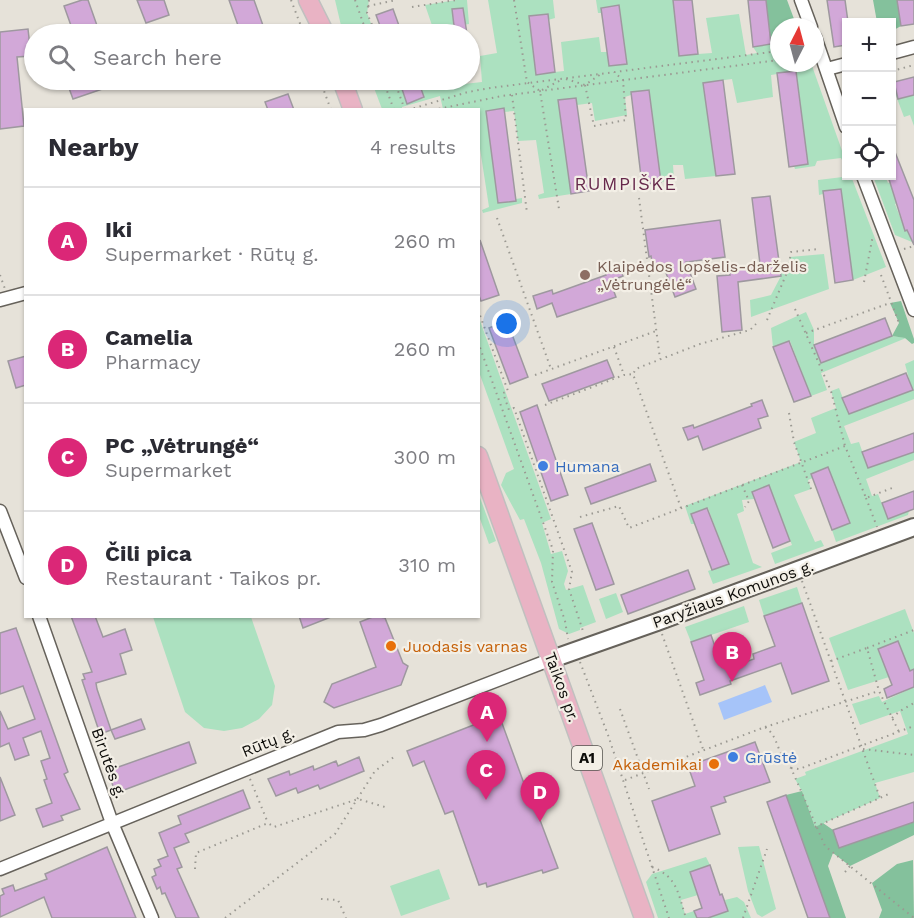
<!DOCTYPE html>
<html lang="en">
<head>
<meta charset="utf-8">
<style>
  body { margin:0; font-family:"Work Sans",sans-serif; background:#f2f2f3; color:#2b2b33 }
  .controls { position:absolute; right:18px; top:18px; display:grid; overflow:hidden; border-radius:0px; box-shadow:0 2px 4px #0004 }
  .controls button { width:54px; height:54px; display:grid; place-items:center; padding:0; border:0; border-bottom:2px solid #e1e1e2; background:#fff; color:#2b2b33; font:30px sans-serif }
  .compass { position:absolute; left:770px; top:18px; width:54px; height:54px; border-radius:50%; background:#fff; box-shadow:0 2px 4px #0004; rotate:6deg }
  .you { position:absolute; left:507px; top:324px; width:21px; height:21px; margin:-15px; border:4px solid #fff; border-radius:50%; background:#1a73e8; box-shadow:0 0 0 9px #1a73e833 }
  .badge { display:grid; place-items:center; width:39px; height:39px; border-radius:50%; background:#db2777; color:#fff; font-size:20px; font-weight:700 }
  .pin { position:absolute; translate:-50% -50px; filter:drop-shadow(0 2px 3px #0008) }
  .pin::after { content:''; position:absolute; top:32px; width:21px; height:18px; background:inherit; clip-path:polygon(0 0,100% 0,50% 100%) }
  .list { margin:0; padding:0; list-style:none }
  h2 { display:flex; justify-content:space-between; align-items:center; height:78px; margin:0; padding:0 24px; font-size:26px }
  h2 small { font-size:20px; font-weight:400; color:#7c7c81 }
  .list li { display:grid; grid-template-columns:39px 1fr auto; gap:18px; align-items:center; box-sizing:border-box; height:108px; padding:0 24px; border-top:2px solid #e1e1e2 }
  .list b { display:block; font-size:22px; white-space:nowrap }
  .list p { margin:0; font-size:20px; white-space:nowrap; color:#7c7c81 }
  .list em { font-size:20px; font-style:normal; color:#7c7c81 }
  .icon { flex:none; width:33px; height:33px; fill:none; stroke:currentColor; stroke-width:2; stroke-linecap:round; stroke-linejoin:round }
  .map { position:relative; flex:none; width:914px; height:918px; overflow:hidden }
  .search { position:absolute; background:#fff; box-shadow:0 2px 4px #0004; left:24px; top:24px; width:456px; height:66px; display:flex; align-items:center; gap:15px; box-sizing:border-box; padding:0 21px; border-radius:33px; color:#7c7c81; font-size:22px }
  .panel { position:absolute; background:#fff; box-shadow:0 2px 4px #0004; left:24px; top:108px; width:456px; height:510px; border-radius:0px }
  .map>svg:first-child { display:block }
  .green { fill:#ace1c0 }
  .forest { fill:#84c19c }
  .water { fill:#a6c4f9 }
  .building { fill:#d2a8d8; stroke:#9e989f; stroke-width:1.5 }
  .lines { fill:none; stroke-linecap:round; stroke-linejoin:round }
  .street-casing { stroke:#66625b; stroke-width:15 }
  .secondary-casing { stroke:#66625b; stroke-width:20 }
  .primary-casing { stroke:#c0c0bf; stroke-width:21 }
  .path { stroke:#9b9992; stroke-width:2; stroke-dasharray:1.5 4.5; stroke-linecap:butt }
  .street { stroke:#fff; stroke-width:12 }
  .secondary { stroke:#fff; stroke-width:16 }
  .primary { stroke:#e9b3c4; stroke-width:18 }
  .education-dot { fill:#8d6e63; stroke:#f3efe6; stroke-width:2 }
  .shop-dot { fill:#3f7fe0; stroke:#f3efe6; stroke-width:2 }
  .food-dot { fill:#e8710a; stroke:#f3efe6; stroke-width:2 }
  .labels { text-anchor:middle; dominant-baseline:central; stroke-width:4.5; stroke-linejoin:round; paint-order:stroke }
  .shield { fill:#f3efe6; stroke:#53514c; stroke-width:1.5 }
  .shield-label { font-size:15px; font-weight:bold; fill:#0e0d0a }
  .education-label { font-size:16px; fill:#785e54; stroke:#f3efe6; text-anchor:start }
  .shop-label { font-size:16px; fill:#366cbe; stroke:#f3efe6; text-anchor:start }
  .street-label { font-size:16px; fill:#0e0d0a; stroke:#f3efe6 }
  .food-label { font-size:16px; fill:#c56008; stroke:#f3efe6; text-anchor:start }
  .neighbourhood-label { font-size:18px; letter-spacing:1.5px; fill:#66284b; stroke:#f3efe6 }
</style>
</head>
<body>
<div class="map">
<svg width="914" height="918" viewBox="0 0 914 918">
  <rect width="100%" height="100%" fill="#e6e2d9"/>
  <g class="green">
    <polygon points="335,0 369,0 367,13 375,34 343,34"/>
    <polygon points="456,0 467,0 469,24 448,27 449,34 435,34 425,5"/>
    <polygon points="488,0 553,0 555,18 548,20 547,14 529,16 536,74 564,71 561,42 599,37 601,52 607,52 609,66 627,64 619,6 601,8 601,13 598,13 596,0 673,0 698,54 712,53 706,18 739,14 746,55 757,53 753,47 779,43 779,63 811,63 846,162 844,164 841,158 817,161 815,166 795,169 794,166 808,164 796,71 771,75 773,97 737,103 732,79 703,83 716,176 685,179 683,165 673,165 674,180 661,182 649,90 631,92 631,95 625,97 627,115 595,121 592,103 577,105 571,194 539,199 538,195 544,193 536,140 518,141 514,111 504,112 504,108 487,111 498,202 522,198 522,203 483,213 482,210 489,207 479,142 478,110 443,109 440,96 402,107 402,109 382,109 371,80 391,80 393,85 400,82 408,103 424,98 420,85 436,80 454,80 455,85 482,82 480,56 497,53"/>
    <polygon points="894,82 898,99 914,95 914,126 910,115 904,117 892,85"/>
    <polygon points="851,176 886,267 853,280 841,189 823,191 823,194 819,195 818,180"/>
    <polygon points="873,176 885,176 888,183 890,182 897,203 895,204 905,230 907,230 912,242 895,235"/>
    <polygon points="824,254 829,289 751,317 750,300 771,295 781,276 780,267 788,266 790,257"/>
    <polygon points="806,312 814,330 814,345 892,336 906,338 821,373 827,390 811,396 790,341 773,347 771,328"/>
    <polygon points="478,315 551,519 542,523 551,554 562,551 568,571 564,584 566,590 583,585 596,622 580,628 580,630 569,634 559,629 541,563 524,519 520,520 501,485 506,473 514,469 479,372"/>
    <polygon points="914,360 914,399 844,426 851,444 859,442 868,468 914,452 914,460 866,479 872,496 878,494 888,519 909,511 908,515 836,542 832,530 849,523 828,467 811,474 813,478 808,480 811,489 794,495 815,542 821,540 824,546 775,564 771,553 792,545 768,485 752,492 754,499 742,500 744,511 737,514 753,563 762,567 713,584 708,571 728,563 708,508 691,514 695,524 691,524 685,506 801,462 794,442 816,433 811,418 836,408 831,391 839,388 849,414 912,390 905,364"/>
    <polygon points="479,495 496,541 489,544 479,516"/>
    <polygon points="797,587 802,603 764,616 759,600"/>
    <polygon points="616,593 623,612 606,619 599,599"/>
    <polygon points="744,606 749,622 691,642 685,627"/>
    <polygon points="905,609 914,633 914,669 910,671 898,641 878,649 889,677 848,690 829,638"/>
    <polygon points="153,617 251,617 275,686 272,705 259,719 242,728 224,731 204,728 185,712"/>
    <polygon points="914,687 914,772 875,783 880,798 815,827 802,791 795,779 806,775 805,772 908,734 900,711 860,725 852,704 879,696 882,702"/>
    <polygon points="759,846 776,909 762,917 757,914 748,891 738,847"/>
    <polygon points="706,857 710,865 690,872 698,895 681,900 685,914 694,911 697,918 658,918 646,882 652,874"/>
    <polygon points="439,869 450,899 401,916 390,886"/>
    <polygon points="737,897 744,902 751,918 708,918 728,911 725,900"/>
  </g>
  <g class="forest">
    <polygon points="766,0 787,0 797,27 779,27 779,43 771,44"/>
    <polygon points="873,0 897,0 901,26 892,31 892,22 877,22"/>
    <polygon points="901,301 914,339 914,343 912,344 905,338 892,336 899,323 890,303"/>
    <polygon points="802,791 815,827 823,823 833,830 839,848 914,822 914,835 850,866 833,853 828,866 846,918 830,918 786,795"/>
    <polygon points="913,860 914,918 879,918 882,910 872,883 897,864"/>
  </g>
  <polygon class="water" points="765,685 772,702 724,720 718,703"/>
  <g class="building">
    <polygon points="82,0 88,0 100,34 74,34 64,6"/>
    <polygon points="137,0 164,0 169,15 146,23"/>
    <polygon points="229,0 254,0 266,34 241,34"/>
    <polygon points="673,0 692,0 698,54 679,56"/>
    <polygon points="748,0 766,0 771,44 753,47"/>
    <polygon points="827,0 845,0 848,22 846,45 834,47"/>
    <polygon points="897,0 914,0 914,24 901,26"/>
    <polygon points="619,5 627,64 609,66 601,8"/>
    <polygon points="463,8 467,34 449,34 448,27 454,26 452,9"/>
    <polygon points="393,9 402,34 383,34 376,15"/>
    <polygon points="548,14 555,72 536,75 529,16"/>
    <polygon points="28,29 31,56 17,57 24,126 0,129 0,32"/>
    <polygon points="796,71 808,164 789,167 777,73"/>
    <polygon points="914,77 914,95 898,99 894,82"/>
    <polygon points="66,80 126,80 126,81 73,99"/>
    <polygon points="399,80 418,80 424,97 407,104"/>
    <polygon points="723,80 735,174 716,176 703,83"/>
    <polygon points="649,90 661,182 642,185 631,92"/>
    <polygon points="288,94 294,110 268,110 265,102"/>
    <polygon points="576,98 589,191 571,194 558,100"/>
    <polygon points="504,108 516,201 498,203 486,111"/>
    <polygon points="891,142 914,200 914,245 907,230 905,231 888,176 891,176"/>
    <polygon points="841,189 853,280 835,283 823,191"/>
    <polygon points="770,196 781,276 738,282 742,330 722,332 717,276 730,275 729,268 760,264 752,198"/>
    <polygon points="720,220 725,257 686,262 696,289 675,297 663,265 653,267 651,256 649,257 645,230"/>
    <polygon points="480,240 499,295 481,301 478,293"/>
    <polygon points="619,265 623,276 610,281 616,297 557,317 552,303 537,309 533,296 552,290 553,294 606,275 604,271"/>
    <polygon points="885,318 892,336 821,363 814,345"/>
    <polygon points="507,321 528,377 510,384 489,328"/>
    <polygon points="789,341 811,396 794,402 773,347"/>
    <polygon points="26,356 26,385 16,388 8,361"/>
    <polygon points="607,360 614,377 549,401 542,384"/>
    <polygon points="906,373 913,390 849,414 842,398"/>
    <polygon points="762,400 768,416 758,419 761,428 703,450 698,436 688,440 683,428 693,425 694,428 752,406 751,404"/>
    <polygon points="537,405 568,495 551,501 520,412"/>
    <polygon points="914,433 914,452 868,468 862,452"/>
    <polygon points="650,464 656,481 591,504 585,488"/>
    <polygon points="828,467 850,523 832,530 811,474"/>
    <polygon points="769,485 790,541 773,548 752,492"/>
    <polygon points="914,491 914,509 888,519 882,503"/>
    <polygon points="707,508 729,564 712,570 691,514"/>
    <polygon points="592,523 614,584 596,590 574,529"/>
    <polygon points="688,570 695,589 628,614 621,595"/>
    <polygon points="802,603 829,681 792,694 781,663 730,681 731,684 700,695 696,683 704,680 691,642 711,635 722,667 729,664 730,667 754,659 753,654 775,646 764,616"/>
    <polygon points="71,616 95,616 103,637 125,629 132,650 120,654 126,674 96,683 97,689 111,730 100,734 82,680 85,679 83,674 92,672"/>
    <polygon points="299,616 331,616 331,617 303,628"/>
    <polygon points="375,616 385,618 403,663 408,666 401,685 334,708 324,702 332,684 376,667 360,622"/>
    <polygon points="16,628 68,772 64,774 80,809 61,816 63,820 43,827 36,809 52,803 44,780 47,779 41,761 50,758 41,731 23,738 29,755 15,760 9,743 0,747 0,711 8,729 35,719 23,686 0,694 0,633"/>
    <polygon points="898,641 910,671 914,669 914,687 887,698 884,689 892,685 878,649"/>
    <polygon points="499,715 526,789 528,788 558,868 543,873 542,870 487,887 486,883 479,885 453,811 445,814 424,761 413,766 407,751"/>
    <polygon points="141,719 145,729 115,739 111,730"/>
    <polygon points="189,742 196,763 116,793 107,771"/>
    <polygon points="755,742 770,782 724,797 726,802 711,807 720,834 669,851 652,801 695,786 688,766"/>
    <polygon points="359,757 364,771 320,789 318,785 298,793 296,788 276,796 268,779 289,771 290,775 313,766 314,770 336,761 338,766"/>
    <polygon points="0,777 15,815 0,821"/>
    <polygon points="243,790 250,808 185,834 189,842 174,848 182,867 177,869 199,918 176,918 165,893 162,894 160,887 157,889 152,877 156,875 154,869 161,866 158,860 168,856 159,833 181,824 178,816"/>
    <polygon points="786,795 830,918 808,918 767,802"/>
    <polygon points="914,802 914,822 839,848 833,830"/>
    <polygon points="107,847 136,918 52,918 44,897 0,917 0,896 4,894 2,889 13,885 15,891 47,879 45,874"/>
    <polygon points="710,865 720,895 722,894 728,911 708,918 697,918 694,911 702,908 690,872"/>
  </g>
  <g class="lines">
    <g class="street-casing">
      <g id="street">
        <polyline points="801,0 811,27"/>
        <polyline points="815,37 846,127"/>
        <polyline points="892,53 914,47"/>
        <polyline points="827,69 846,64"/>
        <polyline points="863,176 914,310"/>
        <polyline points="0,300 26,293"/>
        <polyline points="0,511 26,578"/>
        <polyline points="39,616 112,823 152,918"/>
        <polyline points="0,869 338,732 364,730 381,725 552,659"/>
      </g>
    </g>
    <g class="secondary-casing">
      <polyline id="secondary" points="552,659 657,622 914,527"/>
    </g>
    <g class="primary-casing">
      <g id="primary">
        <polyline points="308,0 325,34"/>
        <polyline points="342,80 353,110"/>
        <polyline points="478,456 644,918"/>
      </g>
    </g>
    <g class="path">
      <polyline points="291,0 304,34"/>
      <polyline points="355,0 367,34"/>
      <polyline points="369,0 368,6 396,0"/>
      <polyline points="514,0 527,82 540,91 559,209"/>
      <polyline points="368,6 367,13 376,34"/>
      <polyline points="412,7 456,0"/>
      <polyline points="892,71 914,65"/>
      <polyline points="566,79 585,85 601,74"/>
      <polyline points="320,80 331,110"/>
      <polyline points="383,80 394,110"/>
      <polyline points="394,80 405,110"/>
      <polyline points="585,85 594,126 626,120 623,80 614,72"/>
      <polyline points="542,90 561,80"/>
      <polyline points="512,95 527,213"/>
      <polyline points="408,110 468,92 490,88 779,51"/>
      <polyline points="433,110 502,96 779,60"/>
      <polyline points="639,198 660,359"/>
      <polyline points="497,218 551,369"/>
      <polyline points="904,249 914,246"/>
      <polyline points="0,275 5,289"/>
      <polyline points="881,275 899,323"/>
      <polyline points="864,282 873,235"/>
      <polyline points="795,309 831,391 845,446"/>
      <polyline points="478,310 508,391 503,393 509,410 514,408 572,572 569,589 584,634"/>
      <polyline points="767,320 788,270 791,252 819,249"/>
      <polyline points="806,333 890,303"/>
      <polyline points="478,342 553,550 552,582 565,621 568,639"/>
      <polyline points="614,347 624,375"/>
      <polyline points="535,375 656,331"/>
      <polyline points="545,405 624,375 633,374"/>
      <polyline points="789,413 794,442 811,489"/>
      <polyline points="742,485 749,501 745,507"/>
      <polyline points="866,498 877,527"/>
      <polyline points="681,508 633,374 636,369 643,366 700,344 750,330 756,324"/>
      <polyline points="580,517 619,506 629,528 845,446 866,498 892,488"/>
      <polyline points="802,581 880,798"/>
      <polyline points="662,634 703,749"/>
      <polyline points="867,648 914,630"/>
      <polyline points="831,661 867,648 879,691 899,732"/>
      <polyline points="580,662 608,735 669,918"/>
      <polyline points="620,709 649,789"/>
      <polyline points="892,718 900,711 914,703"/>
      <polyline points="765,727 879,691"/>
      <polyline points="863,749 914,755"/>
      <polyline points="791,768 799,769 914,726"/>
      <polyline points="250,779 268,823"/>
      <path d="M 625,780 L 765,727 C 780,737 777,758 791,768 L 825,846 L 914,918"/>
      <polyline points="815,827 891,793"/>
      <path d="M 652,867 C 678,877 678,894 686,918"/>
      <polyline points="195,869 196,853 268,823 274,827 358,799 385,807"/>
      <polyline points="845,872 850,866"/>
      <polyline points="321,899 338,900 346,918"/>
      <polyline points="225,918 335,834 375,771 394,757"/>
      <polyline points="743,918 767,849"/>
    </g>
    <use href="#street" class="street"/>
    <use href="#secondary" class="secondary"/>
    <use href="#primary" class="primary"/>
  </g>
  <circle class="education-dot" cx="585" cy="275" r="6"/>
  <g class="shop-dot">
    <circle cx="543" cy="466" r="6"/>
    <circle cx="733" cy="757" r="6"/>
  </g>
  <g class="food-dot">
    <circle cx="391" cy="646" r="6"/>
    <circle cx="714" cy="764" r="6"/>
  </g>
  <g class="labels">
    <rect class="shield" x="572" y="746" width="30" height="24" rx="4.5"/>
    <g class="shield-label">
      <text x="587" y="758">A1</text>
    </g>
    <g class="education-label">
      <text x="597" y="266">Klaipėdos lopšelis-darželis<tspan x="597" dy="18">„Vėtrungėlė“</tspan></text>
    </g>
    <g class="shop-label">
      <text x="555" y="466">Humana</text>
      <text x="745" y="757">Grūstė</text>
    </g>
    <g class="street-label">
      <text transform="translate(733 594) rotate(-20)">Paryžiaus Komunos g.</text>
      <text transform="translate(562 687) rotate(70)">Taikos pr.</text>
      <text transform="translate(268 742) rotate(-22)">Rūtų g.</text>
      <text transform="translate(109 763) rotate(70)">Birutės g.</text>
    </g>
    <g class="food-label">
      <text x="403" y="646">Juodasis varnas</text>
      <text x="702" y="764" text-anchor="end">Akademikai</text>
    </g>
    <g class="neighbourhood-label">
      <text x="626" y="183">RUMPIŠKĖ</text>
    </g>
  </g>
</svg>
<div class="controls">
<button>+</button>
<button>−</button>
<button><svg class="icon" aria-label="locate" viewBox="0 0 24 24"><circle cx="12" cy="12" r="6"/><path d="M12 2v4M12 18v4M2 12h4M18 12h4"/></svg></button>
</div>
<svg class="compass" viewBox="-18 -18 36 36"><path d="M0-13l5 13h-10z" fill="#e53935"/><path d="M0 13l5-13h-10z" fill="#7c7c81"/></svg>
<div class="you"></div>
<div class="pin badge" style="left:487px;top:742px">A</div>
<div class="pin badge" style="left:732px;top:682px">B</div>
<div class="pin badge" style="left:486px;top:800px">C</div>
<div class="pin badge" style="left:540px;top:822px">D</div>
<div class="search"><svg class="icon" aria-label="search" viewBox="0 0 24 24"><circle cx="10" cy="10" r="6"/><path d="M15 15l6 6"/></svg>Search here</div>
<section class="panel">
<h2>Nearby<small>4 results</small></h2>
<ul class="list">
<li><span class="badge">A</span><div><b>Iki</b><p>Supermarket · Rūtų g.</p></div><em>260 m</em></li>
<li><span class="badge">B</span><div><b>Camelia</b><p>Pharmacy</p></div><em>260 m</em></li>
<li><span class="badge">C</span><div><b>PC „Vėtrungė“</b><p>Supermarket</p></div><em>300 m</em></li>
<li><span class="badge">D</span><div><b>Čili pica</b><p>Restaurant · Taikos pr.</p></div><em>310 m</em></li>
</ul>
</section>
</div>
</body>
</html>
